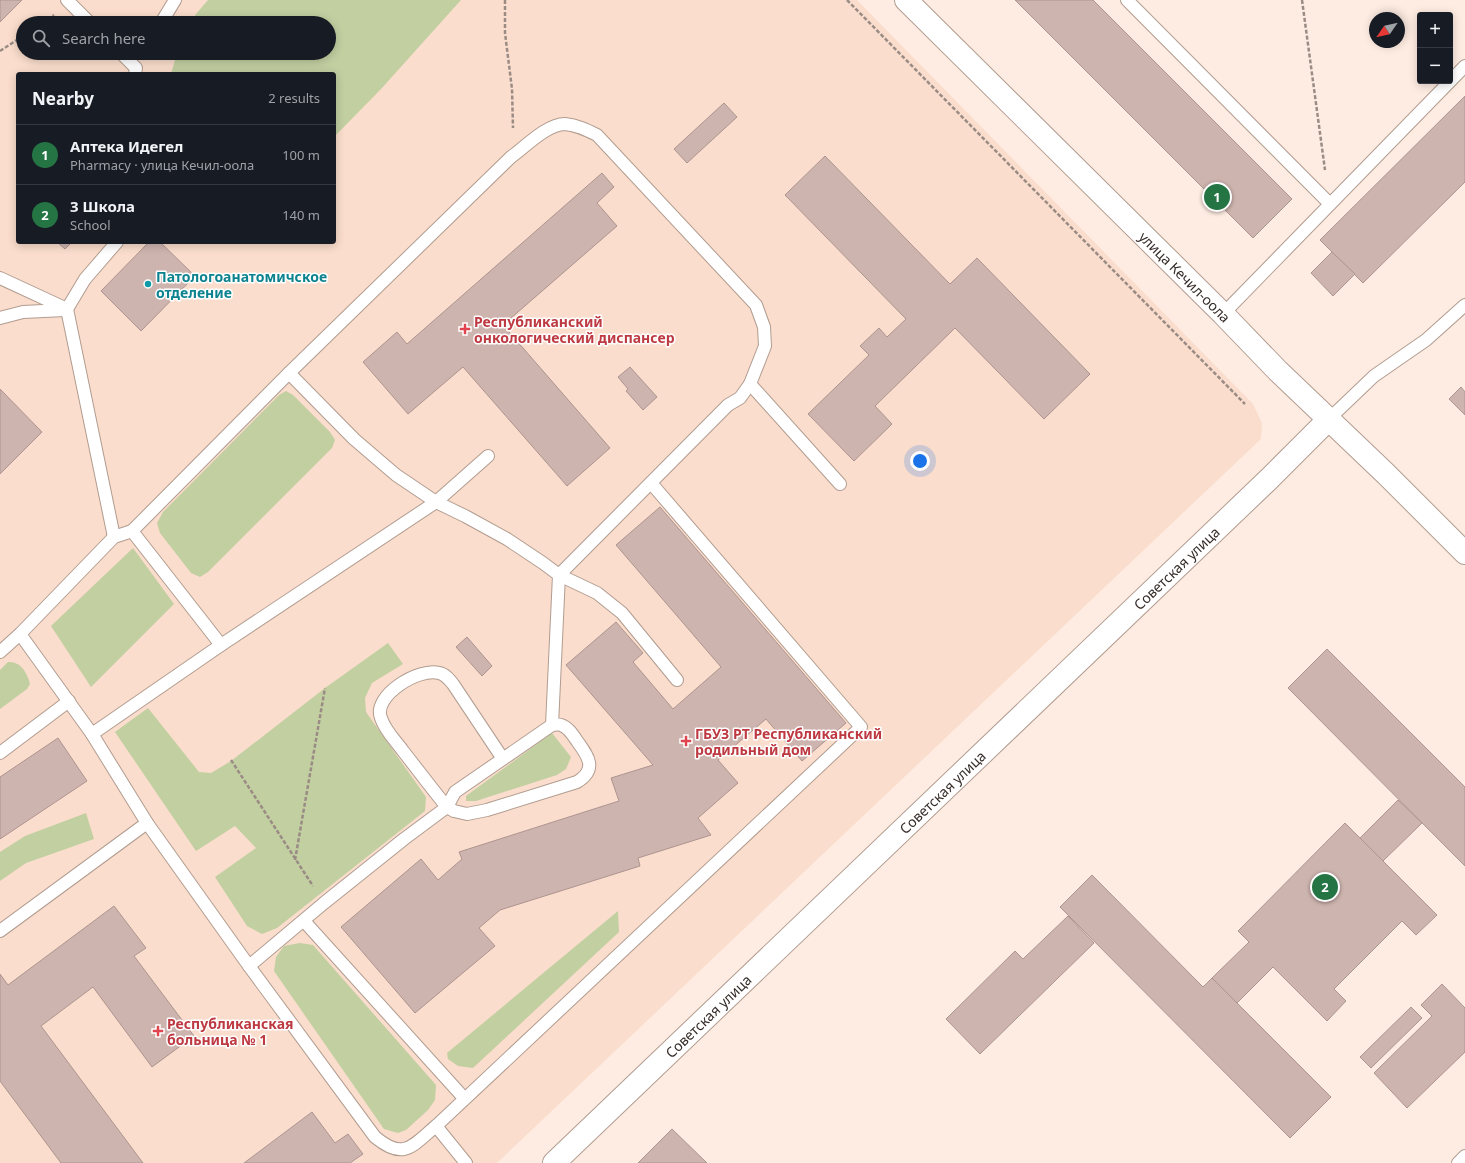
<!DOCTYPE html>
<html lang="en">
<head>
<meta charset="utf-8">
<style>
  body { margin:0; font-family:"Noto Sans",sans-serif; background:#20242c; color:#f1f3f6 }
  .controls { position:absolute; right:12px; top:12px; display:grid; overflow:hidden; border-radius:4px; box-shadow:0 2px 10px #0003 }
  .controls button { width:36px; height:36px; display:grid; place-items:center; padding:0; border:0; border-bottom:1px solid #363941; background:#171b24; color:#f1f3f6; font:20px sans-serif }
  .compass { position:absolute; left:1369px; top:12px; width:36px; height:36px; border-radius:50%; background:#171b24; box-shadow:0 2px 10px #0003; rotate:236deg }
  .you { position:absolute; left:920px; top:461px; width:14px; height:14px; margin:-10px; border:3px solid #fff; border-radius:50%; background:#1a73e8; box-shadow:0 0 0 6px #1a73e833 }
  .badge { display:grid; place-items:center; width:26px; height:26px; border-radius:50%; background:#257444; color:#fff; font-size:13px; font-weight:700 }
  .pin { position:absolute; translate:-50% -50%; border:2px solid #fff; box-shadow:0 1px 4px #0006 }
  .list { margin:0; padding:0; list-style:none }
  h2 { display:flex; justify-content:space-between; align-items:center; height:52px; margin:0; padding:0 16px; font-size:17px }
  h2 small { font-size:13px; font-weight:400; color:#9ea1a6 }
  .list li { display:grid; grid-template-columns:26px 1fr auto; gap:12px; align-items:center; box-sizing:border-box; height:60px; padding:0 16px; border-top:1px solid #363941 }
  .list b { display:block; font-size:15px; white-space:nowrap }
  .list p { margin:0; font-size:13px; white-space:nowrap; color:#9ea1a6 }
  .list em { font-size:13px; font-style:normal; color:#9ea1a6 }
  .icon { flex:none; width:22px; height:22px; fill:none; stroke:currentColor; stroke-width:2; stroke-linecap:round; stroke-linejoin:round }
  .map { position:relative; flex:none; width:1465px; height:1163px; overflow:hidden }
  .search { position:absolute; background:#171b24; box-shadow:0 2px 10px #0003; left:16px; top:16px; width:320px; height:44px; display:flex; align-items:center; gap:10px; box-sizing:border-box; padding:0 14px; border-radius:22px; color:#9ea1a6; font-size:15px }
  .panel { position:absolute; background:#171b24; box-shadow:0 2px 10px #0003; left:16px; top:72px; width:320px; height:172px; border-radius:4px }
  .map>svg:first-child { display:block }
  .built { fill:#faddcc; fill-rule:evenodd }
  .green { fill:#c2cfa1 }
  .building { fill:#ceb4af; stroke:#ad948f }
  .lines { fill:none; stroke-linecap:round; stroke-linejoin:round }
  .lane-casing { stroke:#b19c90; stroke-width:14 }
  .secondary-casing { stroke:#b19c90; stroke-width:24 }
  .path { stroke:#9a8c85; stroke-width:2.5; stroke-dasharray:4 2; stroke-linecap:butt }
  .lane { stroke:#fff; stroke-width:12 }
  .secondary { stroke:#fff; stroke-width:22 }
  .culture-dot { fill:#0f9aa8; stroke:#fff; stroke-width:1.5 }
  .health-dot { fill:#e0444e; stroke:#fff; stroke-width:1.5 }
  .labels { text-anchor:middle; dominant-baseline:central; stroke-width:3; stroke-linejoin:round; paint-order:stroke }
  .culture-label { font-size:14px; font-weight:bold; fill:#0d838f; stroke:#fff; text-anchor:start }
  .street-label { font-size:14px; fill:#352c28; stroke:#fff }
  .health-label { font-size:14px; font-weight:bold; fill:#be3a42; stroke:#fff; text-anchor:start }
</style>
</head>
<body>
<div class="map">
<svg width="1465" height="1163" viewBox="0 0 1465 1163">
  <rect width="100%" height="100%" fill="#feece2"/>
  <path class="built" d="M 0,0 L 857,0 L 1253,404 L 1262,423 L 1261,439 L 497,1163 L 0,1163 ZM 23,23 L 329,23 L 329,53 L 23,53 ZM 18,74 L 334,74 L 334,242 L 18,242 Z"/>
  <g class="green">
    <polygon points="208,0 461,0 381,89 334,137 334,74 171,74 177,53 329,53 329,23 191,23 196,14"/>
    <polygon points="286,391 293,395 330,432 335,440 332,448 208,572 200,577 191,573 160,533 157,523 163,512 279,395"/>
    <polygon points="133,548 174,604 91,687 51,626"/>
    <polygon points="388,643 403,664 372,683 365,698 366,712 426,797 425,811 277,928 262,934 247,926 215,877 256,848 235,826 196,851 115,732 148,708 199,772 211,773 231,761 325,688"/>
    <path d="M 8,662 C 21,661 27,673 30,684 L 27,689 L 0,709 L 0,670 Z"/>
    <polygon points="552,733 571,757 566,769 557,775 476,801 466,801 466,796"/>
    <polygon points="86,813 94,839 26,863 0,881 0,852 25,836"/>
    <polygon points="618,911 619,932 473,1068 458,1066 448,1059 447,1053"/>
    <polygon points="300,943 313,945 436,1085 435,1100 428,1110 406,1130 398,1133 384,1129 274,971 276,957 284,946"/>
  </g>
  <g class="building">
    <polygon points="0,0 22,0 0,22"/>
    <polygon points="1015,0 1093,0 1292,199 1253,238"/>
    <polygon points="1465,96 1465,182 1363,283 1320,240"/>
    <polygon points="724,103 737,117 687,163 674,149"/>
    <polygon points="825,156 950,284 977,258 1090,374 1044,419 955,328 875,406 892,424 854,461 808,414 869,355 860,346 879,328 887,337 906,319 785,195"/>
    <polygon points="602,173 614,187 597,203 617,226 503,325 610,448 567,486 463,367 408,414 363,362 397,332 407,344"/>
    <polygon points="57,242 72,242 65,249"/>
    <polygon points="149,242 160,242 195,276 141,331 101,291"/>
    <polygon points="1332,252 1355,274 1333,296 1311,273"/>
    <polygon points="630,367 657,397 643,410 626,391 628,389 618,377"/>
    <polygon points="1461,387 1465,392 1465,415 1449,399"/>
    <polygon points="0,389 42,432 0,474"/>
    <polygon points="660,507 846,723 802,761 766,719 718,760 738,783 698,818 711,835 638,858 640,866 500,910 479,928 495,946 415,1013 341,927 421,859 438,880 462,859 459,852 619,801 611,778 653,765 566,665 616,622 643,653 633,662 673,709 721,667 616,545"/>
    <polygon points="467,637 492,666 482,676 456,647"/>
    <polygon points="1327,649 1465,787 1465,866 1288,688"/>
    <polygon points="58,738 87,781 0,839 0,777"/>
    <polygon points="1398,800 1422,823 1383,861 1360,838"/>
    <polygon points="1345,823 1437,915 1416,935 1402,921 1334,989 1346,1001 1327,1021 1273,967 1237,1003 1212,978 1249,942 1238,931"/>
    <polygon points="1092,875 1203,987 1212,978 1331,1097 1290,1138 1060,907"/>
    <polygon points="114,906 146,948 134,956 194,1036 152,1067 93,987 41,1026 143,1163 61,1163 0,1081 0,974 8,985"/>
    <polygon points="1068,916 1094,943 980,1054 946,1019 1015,951 1023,959"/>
    <polygon points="1442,984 1465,1008 1465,1052 1407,1108 1374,1073 1432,1016 1421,1005"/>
    <polygon points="1411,1007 1422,1018 1371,1068 1360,1057"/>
    <polygon points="312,1112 335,1143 348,1134 363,1154 350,1163 244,1163"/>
    <polygon points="672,1129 707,1163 638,1163"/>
  </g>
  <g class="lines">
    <g class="lane-casing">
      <g id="lane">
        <polyline points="67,0 90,23"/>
        <polyline points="1127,0 1330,204"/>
        <polyline points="161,23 175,0"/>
        <polyline points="121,53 136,68 135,74"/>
        <polyline points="0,278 67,309 114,537"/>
        <polyline points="67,309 85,279 117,242"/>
        <polyline points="1223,314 1465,66"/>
        <polyline points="0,318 23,312 65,310"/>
        <polyline points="289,373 354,439 396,475 436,502 465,516 507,539 543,563 559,575 552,725"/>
        <polyline points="1329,419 1374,376 1426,340 1465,305"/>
        <polyline points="132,531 221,645"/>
        <path d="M 20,634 L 92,734 L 147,823 L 249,966 L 375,1137 C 404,1161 412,1146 436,1126"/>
        <path d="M 0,652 L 20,634 L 114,537 L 132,531 L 289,373 L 511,157 C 525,147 547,124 565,124 C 577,125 587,130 597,135 L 756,305 L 764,327 L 765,346 L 750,384 L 840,484"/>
        <polyline points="677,680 622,613 597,593 559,575 728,405 740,398 750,384"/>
        <polyline points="92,734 221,645 436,502 488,456"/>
        <polyline points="0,753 69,701"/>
        <polyline points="304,921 464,1098"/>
        <polyline points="0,931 147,823"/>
        <path d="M 249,966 L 324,903 L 404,839 L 447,807 L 455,792 L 552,725 C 554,725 559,724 561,725 C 568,727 573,735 577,741 C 588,756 598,769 577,782 L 487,810 L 467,814 L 454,811 L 447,807 C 432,789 418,770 403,751 C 396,741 385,731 381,718 C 372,696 419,667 439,673 C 445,674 449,679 453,684 L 503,759"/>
        <polyline points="466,1163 436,1126 861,727 651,483"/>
        <polyline points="1458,1163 1465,1156"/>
      </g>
    </g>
    <g class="secondary-casing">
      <g id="secondary">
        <path id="s1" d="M 906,0 L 1223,314 L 1278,371 L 1386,474 L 1465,553"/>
        <path id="s2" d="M 554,1163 L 1269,479 L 1329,419"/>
      </g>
    </g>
    <g class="path">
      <polyline points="505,0 505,33 512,89 513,128"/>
      <polyline points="847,0 1245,404"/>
      <polyline points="1302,0 1325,170"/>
      <polyline points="43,23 54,15"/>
      <polyline points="0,51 23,36"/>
      <polyline points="231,760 313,886"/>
      <polyline points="295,860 325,688"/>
    </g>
    <use href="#lane" class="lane"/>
    <use href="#secondary" class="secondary"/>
  </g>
  <circle class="culture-dot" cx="148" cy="284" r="4"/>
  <g class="health-dot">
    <path d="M463 323h4v4h4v4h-4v4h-4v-4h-4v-4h4z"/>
    <path d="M684 735h4v4h4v4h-4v4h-4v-4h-4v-4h4z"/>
    <path d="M156 1025h4v4h4v4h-4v4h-4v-4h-4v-4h4z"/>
  </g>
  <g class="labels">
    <g class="culture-label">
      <text x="156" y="276">Патологоанатомичское<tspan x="156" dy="16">отделение</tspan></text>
    </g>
    <g class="street-label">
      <text stroke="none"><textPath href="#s1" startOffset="393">улица Кечил-оола</textPath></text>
      <text stroke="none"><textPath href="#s2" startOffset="861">Советская улица</textPath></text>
      <text stroke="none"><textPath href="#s2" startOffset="537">Советская улица</textPath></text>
      <text stroke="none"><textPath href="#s2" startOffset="213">Советская улица</textPath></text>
    </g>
    <g class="health-label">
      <text x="474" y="321">Республиканский<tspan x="474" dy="16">онкологический диспансер</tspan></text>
      <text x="695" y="733">ГБУЗ РТ Республиканский<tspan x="695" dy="16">родильный дом</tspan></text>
      <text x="167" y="1023">Республиканская<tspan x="167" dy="16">больница № 1</tspan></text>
    </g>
  </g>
</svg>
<div class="controls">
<button>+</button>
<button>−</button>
</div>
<svg class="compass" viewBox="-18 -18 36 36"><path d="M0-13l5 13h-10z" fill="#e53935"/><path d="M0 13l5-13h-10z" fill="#9ea1a6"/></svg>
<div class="you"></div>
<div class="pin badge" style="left:1217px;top:197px">1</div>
<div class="pin badge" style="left:1325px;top:887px">2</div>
<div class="search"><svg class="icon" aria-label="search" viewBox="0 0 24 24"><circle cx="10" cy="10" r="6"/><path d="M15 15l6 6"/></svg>Search here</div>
<section class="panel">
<h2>Nearby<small>2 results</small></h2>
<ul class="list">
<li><span class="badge">1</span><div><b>Аптека Идегел</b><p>Pharmacy · улица Кечил-оола</p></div><em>100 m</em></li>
<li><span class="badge">2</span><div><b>3 Школа</b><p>School</p></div><em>140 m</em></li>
</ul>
</section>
</div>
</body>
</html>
